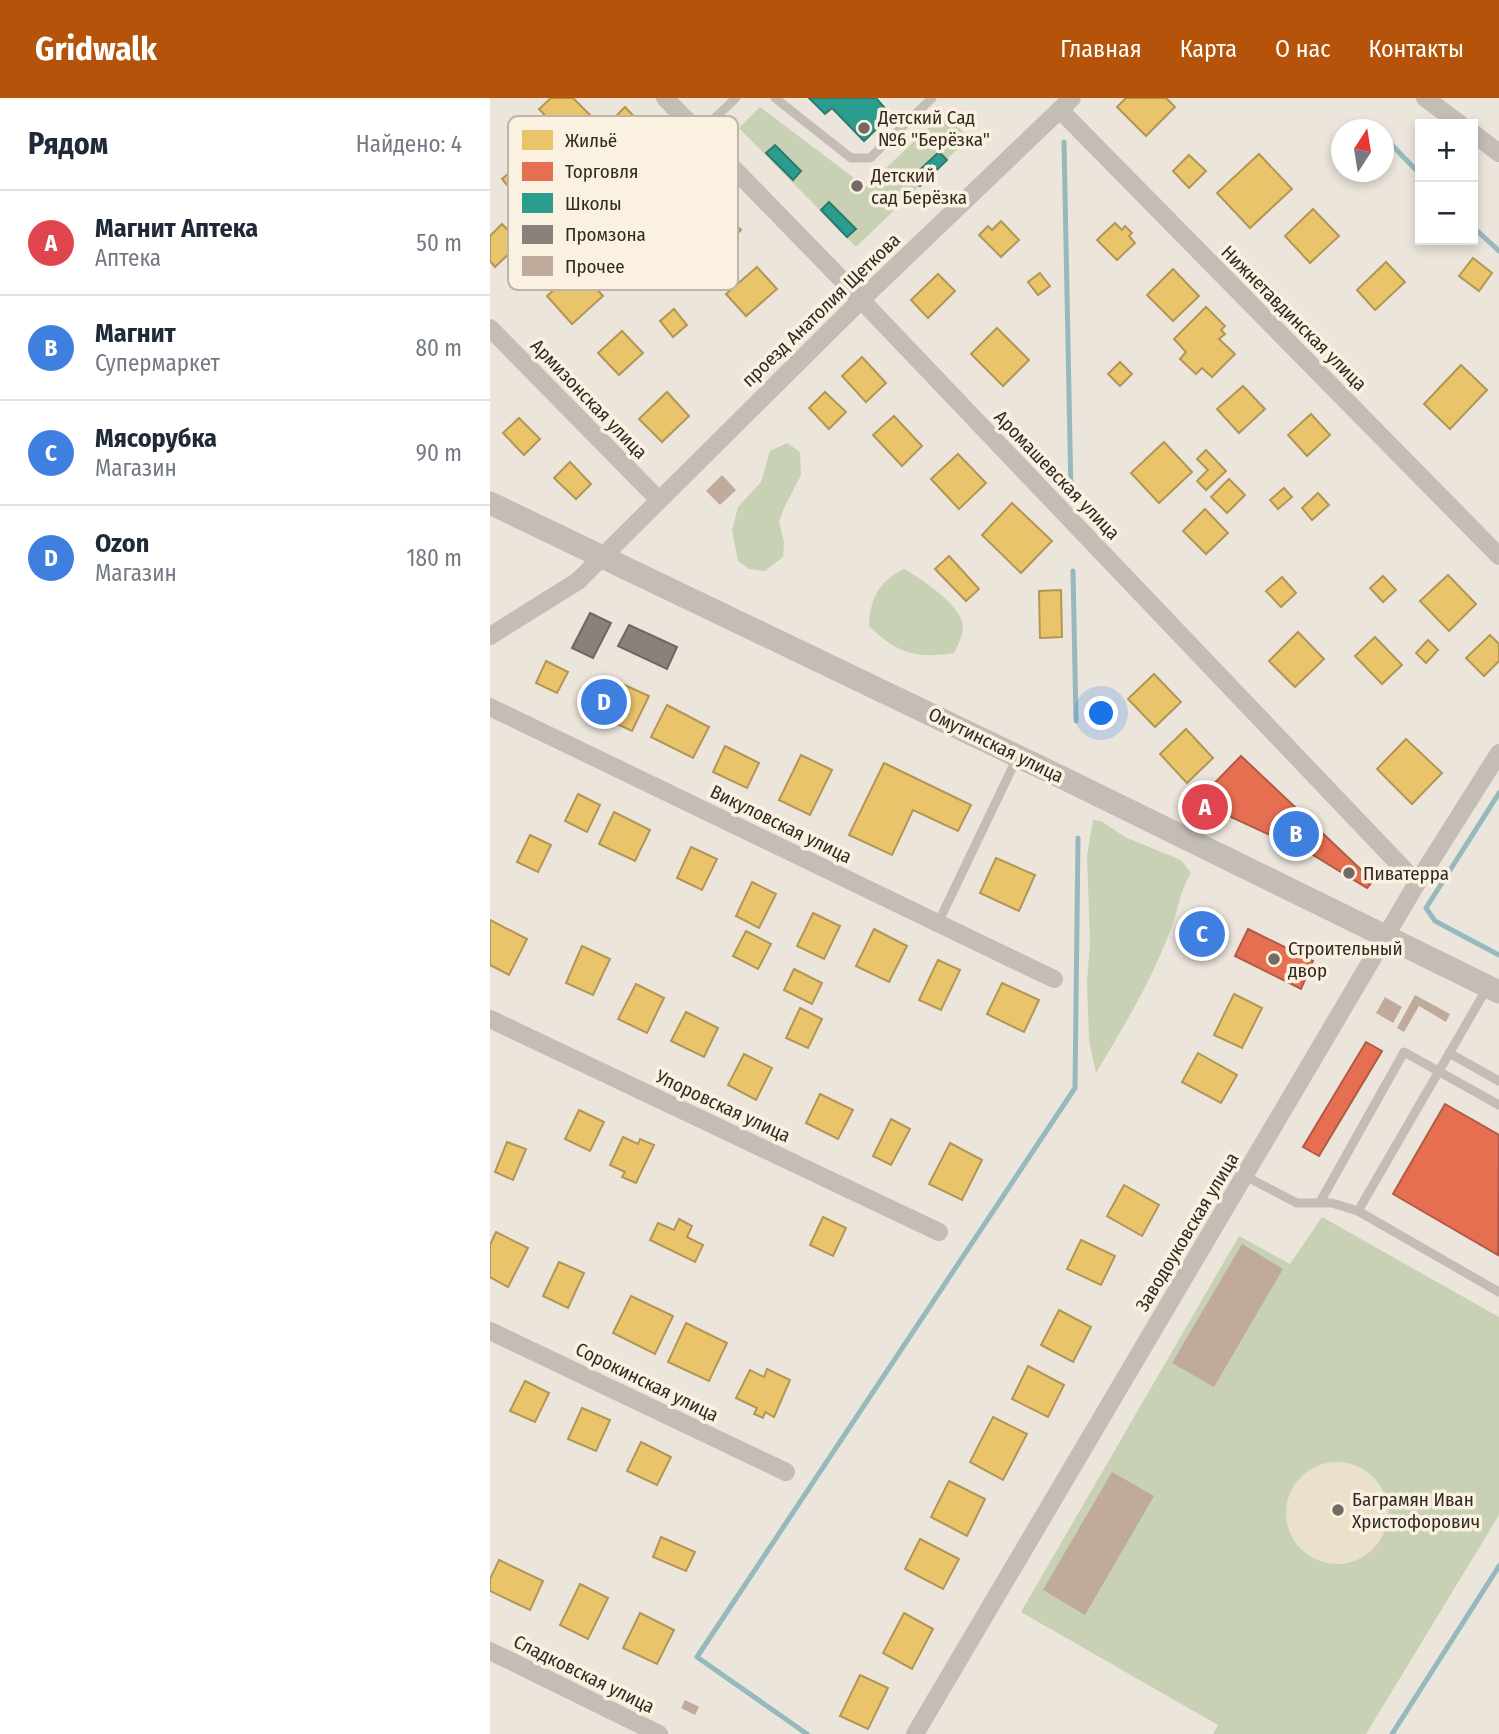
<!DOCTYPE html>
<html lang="ru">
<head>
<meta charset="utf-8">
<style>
  body { margin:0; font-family:"Fira Sans Condensed",sans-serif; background:#f2f2f3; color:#1f2937 }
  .controls { position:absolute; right:21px; top:21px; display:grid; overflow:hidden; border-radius:0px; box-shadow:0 4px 10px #0003 }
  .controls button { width:63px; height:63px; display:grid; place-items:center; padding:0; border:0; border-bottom:2px solid #e0e1e3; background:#fff; color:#1f2937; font:35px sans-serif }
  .compass { position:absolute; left:841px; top:21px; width:63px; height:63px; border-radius:50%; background:#fff; box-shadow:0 4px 10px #0003; rotate:12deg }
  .you { position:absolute; left:612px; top:616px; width:24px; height:24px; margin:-18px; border:5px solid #fff; border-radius:50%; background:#1a73e8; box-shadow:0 0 0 10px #1a73e833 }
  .badge { display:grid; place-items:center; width:46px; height:46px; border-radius:50%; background:#b45309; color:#fff; font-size:23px; font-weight:700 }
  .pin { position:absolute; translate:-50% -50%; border:4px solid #fff; box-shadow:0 2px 7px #0006 }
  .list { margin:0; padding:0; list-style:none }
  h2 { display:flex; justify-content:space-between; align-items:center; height:91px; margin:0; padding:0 28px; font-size:30px }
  h2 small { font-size:23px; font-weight:400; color:#747a83 }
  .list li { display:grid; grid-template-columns:46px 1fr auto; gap:21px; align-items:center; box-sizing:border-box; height:105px; padding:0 28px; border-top:2px solid #e0e1e3 }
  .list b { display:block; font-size:26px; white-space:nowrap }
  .list p { margin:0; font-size:23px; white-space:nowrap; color:#747a83 }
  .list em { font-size:23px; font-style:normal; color:#747a83 }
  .map { position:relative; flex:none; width:1009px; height:1636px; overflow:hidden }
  header { display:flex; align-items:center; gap:42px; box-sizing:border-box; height:98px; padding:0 35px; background:#b45309; color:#fff }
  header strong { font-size:33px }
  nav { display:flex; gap:38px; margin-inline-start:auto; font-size:24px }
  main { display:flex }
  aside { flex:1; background:#fff }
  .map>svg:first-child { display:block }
  .green { fill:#c9d1b4 }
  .plaza { fill:#ebe0c9 }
  .homes { fill:#e9c46a; stroke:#b29655; stroke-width:2 }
  .shops { fill:#e76f51; stroke:#b15a44; stroke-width:2 }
  .schools { fill:#2a9d8f; stroke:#2d7a6f; stroke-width:2 }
  .industry { fill:#8a817c; stroke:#706762; stroke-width:2 }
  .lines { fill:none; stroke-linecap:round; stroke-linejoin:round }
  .stream { stroke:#96b9bd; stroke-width:5 }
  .building { fill:#c0aa9c }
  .service { stroke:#c3bdb5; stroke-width:9 }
  .minor { stroke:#c3bdb5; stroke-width:18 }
  .tertiary { stroke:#c3bdb5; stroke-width:23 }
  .poi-dot { fill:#736b64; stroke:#faf1e0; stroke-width:2.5 }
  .labels { text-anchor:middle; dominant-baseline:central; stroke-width:7; stroke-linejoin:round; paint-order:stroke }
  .poi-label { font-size:19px; fill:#332a24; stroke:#faf1e0; text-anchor:start }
  .street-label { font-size:19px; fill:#332a24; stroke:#faf1e0 }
  .key { fill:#faf1e0; stroke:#beb5a8; stroke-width:2 }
  .key-label { font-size:19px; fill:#332a24 }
</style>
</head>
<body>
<header>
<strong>Gridwalk</strong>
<nav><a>Главная</a><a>Карта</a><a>О нас</a><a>Контакты</a></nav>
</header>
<main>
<aside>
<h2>Рядом<small>Найдено: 4</small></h2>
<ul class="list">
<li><span class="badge" style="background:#e0444e">A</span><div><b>Магнит Аптека</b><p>Аптека</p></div><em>50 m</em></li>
<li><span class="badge" style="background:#3f7fe0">B</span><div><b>Магнит</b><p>Супермаркет</p></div><em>80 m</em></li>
<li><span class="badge" style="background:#3f7fe0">C</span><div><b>Мясорубка</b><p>Магазин</p></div><em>90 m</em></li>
<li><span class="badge" style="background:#3f7fe0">D</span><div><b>Ozon</b><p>Магазин</p></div><em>180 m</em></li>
</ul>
</aside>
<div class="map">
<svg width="1009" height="1636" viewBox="0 0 1009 1636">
  <rect width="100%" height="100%" fill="#ebe5db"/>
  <g class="green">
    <polygon points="270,9 376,89 454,15 479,40 366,149 249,30"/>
    <polygon points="297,345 310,354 311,377 294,410 289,424 294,444 293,459 275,473 259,471 248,463 242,432 248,409 271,384 280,353"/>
    <path d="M 414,471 C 430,480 466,504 472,523 C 475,534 469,545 464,555 C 427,561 406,555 379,528 C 380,501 389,483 414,471 Z"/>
    <path d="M 603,722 L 611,723 L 635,739 L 691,762 L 701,775 C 689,794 688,815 679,836 C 660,885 633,930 606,975 L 599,943 L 597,884 L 600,845 L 597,758 Z"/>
    <polygon points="832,1119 1009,1219 1009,1417 876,1636 723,1636 728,1627 531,1514 749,1138 800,1166"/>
  </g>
  <circle class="plaza" cx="847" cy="1415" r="51"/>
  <g class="homes">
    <polygon points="61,0 83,0 102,19 78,42 49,11"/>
    <polygon points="636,0 676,0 685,9 656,38 627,9"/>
    <polygon points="135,9 155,30 137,47 117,27"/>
    <polygon points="769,56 802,91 760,130 727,95"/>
    <polygon points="699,57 716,73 699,90 683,73"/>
    <polygon points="32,64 41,75 21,92 12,81"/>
    <polygon points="231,111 251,132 227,154 207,132"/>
    <polygon points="823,111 849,138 820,165 795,138"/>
    <polygon points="511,123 529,142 511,159 489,137 498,128 502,132"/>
    <polygon points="625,125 632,132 635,128 642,135 639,138 645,145 627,162 607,142"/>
    <polygon points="12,126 30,145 5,169 0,163 0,138"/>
    <polygon points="983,160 1002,175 989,193 969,178"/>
    <polygon points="896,164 915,184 885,212 867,192"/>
    <polygon points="267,169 287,191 256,218 236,196"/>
    <polygon points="88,170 113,198 82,226 57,198"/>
    <polygon points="683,171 709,198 683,223 657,197"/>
    <polygon points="550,175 560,188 548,197 538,184"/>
    <polygon points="448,176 465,193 438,220 421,202"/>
    <polygon points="716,209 735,228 731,232 735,236 729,241 745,256 722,279 712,270 706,276 690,261 696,254 684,241"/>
    <polygon points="184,211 197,227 183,239 170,223"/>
    <polygon points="507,230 539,262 513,288 481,256"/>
    <polygon points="132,233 153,255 129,277 108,255"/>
    <polygon points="372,259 396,285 376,304 352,278"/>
    <polygon points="630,264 642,276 630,288 618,276"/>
    <polygon points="971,267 997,292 960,331 934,306"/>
    <polygon points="753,288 775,311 749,335 727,311"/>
    <polygon points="177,294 199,318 172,344 149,321"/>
    <polygon points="335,294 356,314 339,331 319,310"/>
    <polygon points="821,316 840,337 817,358 798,337"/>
    <polygon points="404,318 432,348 412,368 383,337"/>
    <polygon points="29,320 50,341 34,357 13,335"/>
    <polygon points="674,344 702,374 669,405 641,375"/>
    <polygon points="716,352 736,373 716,392 707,383 718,372 707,361"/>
    <polygon points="468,356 496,385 469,411 441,381"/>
    <polygon points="80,364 101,386 86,401 64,380"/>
    <polygon points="739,381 755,397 737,415 721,399"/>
    <polygon points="794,390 802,399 788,411 780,402"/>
    <polygon points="828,395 839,407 822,422 812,410"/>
    <polygon points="522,405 562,443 531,475 492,437"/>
    <polygon points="715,411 738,435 716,456 693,433"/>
    <polygon points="459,458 489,491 476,503 445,471"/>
    <polygon points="958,477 986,506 959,533 930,503"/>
    <polygon points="893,478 906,492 893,504 880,490"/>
    <polygon points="792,479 806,495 791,509 776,493"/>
    <polygon points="571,492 572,539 550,540 549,493"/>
    <polygon points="808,534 834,561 805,589 779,563"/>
    <polygon points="1000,537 1009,546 1009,563 994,578 976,560"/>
    <polygon points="885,539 912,567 892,586 865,558"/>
    <polygon points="938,542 948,552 936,565 926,555"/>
    <polygon points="56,563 78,574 67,595 46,585"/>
    <polygon points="664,576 691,604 665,629 638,601"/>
    <polygon points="115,578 159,598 142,633 99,613"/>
    <polygon points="177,607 219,629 203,660 161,639"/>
    <polygon points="696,631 723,660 697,685 670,656"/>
    <polygon points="916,641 952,675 922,706 887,671"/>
    <polygon points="235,648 269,665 257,690 223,674"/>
    <polygon points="311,657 342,672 320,717 289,702"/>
    <polygon points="394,665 481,707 468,733 423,712 402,757 359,737"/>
    <polygon points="88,696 110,707 97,734 75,723"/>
    <polygon points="124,714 160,732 145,763 109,746"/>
    <polygon points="40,737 61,747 48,774 27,764"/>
    <polygon points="201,749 227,761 212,792 187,780"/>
    <polygon points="506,760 545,777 529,813 490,795"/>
    <polygon points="262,784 286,796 269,830 246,818"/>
    <polygon points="323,815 350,828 334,861 307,848"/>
    <polygon points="0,822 37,841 19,877 0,867"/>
    <polygon points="384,831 417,848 399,884 366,868"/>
    <polygon points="256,833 281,846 268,871 243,858"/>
    <polygon points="92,848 120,861 103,897 76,885"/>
    <polygon points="448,862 470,872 451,912 429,902"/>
    <polygon points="304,871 332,885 322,906 294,892"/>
    <polygon points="512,885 549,902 534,934 497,916"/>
    <polygon points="146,886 174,900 157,935 128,921"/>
    <polygon points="744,896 772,910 752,950 724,937"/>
    <polygon points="310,910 332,921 318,950 296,940"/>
    <polygon points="196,914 228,930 214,959 181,943"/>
    <polygon points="708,955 747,977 731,1005 692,984"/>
    <polygon points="254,956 282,970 266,1002 238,987"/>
    <polygon points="330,996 363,1012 348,1041 316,1025"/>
    <polygon points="89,1012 114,1024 100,1053 75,1041"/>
    <polygon points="401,1021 420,1031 401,1067 383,1058"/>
    <polygon points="133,1039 148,1046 150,1041 164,1047 146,1085 132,1079 135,1074 120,1067"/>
    <polygon points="17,1044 36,1051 23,1082 5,1074"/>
    <polygon points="460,1045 492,1062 472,1102 439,1086"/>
    <polygon points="634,1087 669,1107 652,1138 617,1118"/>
    <polygon points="333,1119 356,1130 343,1158 320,1147"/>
    <polygon points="189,1121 202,1128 197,1139 213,1147 205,1164 160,1142 168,1125 184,1132"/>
    <polygon points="6,1134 38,1150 18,1189 0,1179 0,1147"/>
    <polygon points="591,1142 625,1158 611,1187 577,1171"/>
    <polygon points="69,1164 94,1175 78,1210 53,1198"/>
    <polygon points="141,1198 183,1218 165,1256 123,1235"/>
    <polygon points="569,1212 601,1229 583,1264 551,1247"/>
    <polygon points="196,1225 237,1245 219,1283 178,1264"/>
    <polygon points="538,1268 574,1287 558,1319 522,1301"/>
    <polygon points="277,1271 300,1282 284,1319 275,1314 273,1320 264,1316 267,1310 246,1300 260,1272 274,1279"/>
    <polygon points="35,1283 59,1295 45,1324 20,1313"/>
    <polygon points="92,1310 120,1322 106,1353 78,1341"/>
    <polygon points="503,1319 537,1336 513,1382 480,1364"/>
    <polygon points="151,1344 181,1359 167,1387 137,1373"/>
    <polygon points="459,1383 495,1401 477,1438 441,1419"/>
    <polygon points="171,1439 205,1454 196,1473 163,1459"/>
    <polygon points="430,1441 469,1461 453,1491 415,1471"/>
    <polygon points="9,1462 53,1483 40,1512 0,1493 0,1481"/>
    <polygon points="90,1486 118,1500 98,1541 70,1527"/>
    <polygon points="150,1515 184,1532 167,1566 133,1550"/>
    <polygon points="414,1515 443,1531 422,1571 393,1555"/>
    <polygon points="370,1577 398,1590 378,1631 350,1618"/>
  </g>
  <g class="shops">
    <polygon points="751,658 883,783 877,790 823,757 726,712 723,715 704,706"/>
    <polygon points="703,812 737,829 722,859 688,843"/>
    <polygon points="758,831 823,863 811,891 745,858"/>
    <polygon points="876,944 892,953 829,1058 813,1049"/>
    <polygon points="955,1006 1009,1037 1008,1157 903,1096"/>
  </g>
  <g class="schools">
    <polygon points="319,0 386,0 401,17 374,43 342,10 335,16"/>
    <polygon points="285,47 311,73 303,82 276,55"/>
    <polygon points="449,54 457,62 430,88 422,79"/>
    <polygon points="339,104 366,131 357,139 331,112"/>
  </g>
  <g class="industry">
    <polygon points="100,515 121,525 103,560 82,550"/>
    <polygon points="139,527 187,549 177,571 128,548"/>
  </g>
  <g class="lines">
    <g class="stream">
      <polyline points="884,30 886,32"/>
      <polyline points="894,39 930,76"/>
      <polyline points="574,44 581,396"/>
      <polyline points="983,129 1009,153"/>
      <polyline points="583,473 586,623"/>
      <polyline points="1009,695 936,810 945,823 1009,857"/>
      <polyline points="317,1636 207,1559 585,990 588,740"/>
      <polyline points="902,1636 1009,1468"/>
    </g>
  </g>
  <g class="building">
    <polygon points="232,377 246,392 230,407 216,393"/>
    <polygon points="925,897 960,916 956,924 929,908 914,934 907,930"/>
    <polygon points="895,899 912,909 903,925 886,915"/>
    <polygon points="752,1146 793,1171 724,1289 682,1265"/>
    <polygon points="622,1374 664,1398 595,1517 553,1492"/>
    <polygon points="195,1602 209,1609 205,1617 191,1610"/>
  </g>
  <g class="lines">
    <g class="service">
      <polyline points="285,0 361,60 380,60 442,0"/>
      <polyline points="209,35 246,0"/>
      <polyline points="448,825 527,660"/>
      <polyline points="997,890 868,1113 1009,1194"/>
      <polyline points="959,955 1009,983"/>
      <polyline points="755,1078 807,1105 842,1105 868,1113"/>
      <polyline points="830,1104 914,954 1009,1007"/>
    </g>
    <g class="minor">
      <polyline points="175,0 356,186 927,785"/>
      <polyline points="935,0 970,26"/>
      <polyline points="570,12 1009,458"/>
      <polyline points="983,35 1009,55"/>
      <polyline points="0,230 168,401"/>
      <polyline points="0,538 88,483 371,202 582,0"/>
      <polyline points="0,609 564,881"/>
      <polyline points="0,921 449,1134"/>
      <polyline points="0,1233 296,1374"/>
      <polyline points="0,1553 169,1636"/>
      <polyline points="425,1636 927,785 1009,655"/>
    </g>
    <polyline class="tertiary" points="0,405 573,680 1009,894"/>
  </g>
  <g class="poi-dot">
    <circle cx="374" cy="30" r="7"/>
    <circle cx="367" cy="88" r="7"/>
    <circle cx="859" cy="775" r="7"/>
    <circle cx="784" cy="861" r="7"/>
    <circle cx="848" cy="1412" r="7"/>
  </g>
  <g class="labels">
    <g class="poi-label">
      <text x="388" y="19">Детский Сад<tspan x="388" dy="22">№6 "Берёзка"</tspan></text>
      <text x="381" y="77">Детский<tspan x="381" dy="22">сад Берёзка</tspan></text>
      <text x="873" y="775">Пиватерра</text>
      <text x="798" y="850">Строительный<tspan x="798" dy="22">двор</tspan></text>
      <text x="862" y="1401">Баграмян Иван<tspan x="862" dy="22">Христофорович</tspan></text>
    </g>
    <g class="street-label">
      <text transform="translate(331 212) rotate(-44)">проезд Анатолия Щеткова</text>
      <text transform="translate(804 220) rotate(45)">Нижнетавдинская улица</text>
      <text transform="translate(99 301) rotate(46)">Армизонская улица</text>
      <text transform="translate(567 377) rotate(46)">Аромашевская улица</text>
      <text transform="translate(506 647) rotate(26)">Омутинская улица</text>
      <text transform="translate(291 726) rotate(26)">Викуловская улица</text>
      <text transform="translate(233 1008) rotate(25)">Упоровская улица</text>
      <text transform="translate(697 1134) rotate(-59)">Заводоуковская улица</text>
      <text transform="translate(157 1284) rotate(26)">Сорокинская улица</text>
      <text transform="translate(94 1576) rotate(26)">Сладковская улица</text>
    </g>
  </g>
  <rect x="18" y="18" width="230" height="174" rx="10" class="key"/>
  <rect x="32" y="32" width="31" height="20" fill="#e9c46a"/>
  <rect x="32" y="64" width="31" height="19" fill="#e76f51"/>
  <rect x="32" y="95" width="31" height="20" fill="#2a9d8f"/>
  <rect x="32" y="127" width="31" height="19" fill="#8a817c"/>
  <rect x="32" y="158" width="31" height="20" fill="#c0aa9c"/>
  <g class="key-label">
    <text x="75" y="49">Жильё</text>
    <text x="75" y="80">Торговля</text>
    <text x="75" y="112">Школы</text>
    <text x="75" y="143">Промзона</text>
    <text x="75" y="175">Прочее</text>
  </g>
</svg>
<div class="controls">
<button>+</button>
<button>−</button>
</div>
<svg class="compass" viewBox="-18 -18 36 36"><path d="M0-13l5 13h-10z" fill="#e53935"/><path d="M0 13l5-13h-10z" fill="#747a83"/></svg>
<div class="you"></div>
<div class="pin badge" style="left:715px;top:709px;background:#e0444e">A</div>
<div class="pin badge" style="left:806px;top:736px;background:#3f7fe0">B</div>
<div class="pin badge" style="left:712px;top:836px;background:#3f7fe0">C</div>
<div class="pin badge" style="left:114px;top:604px;background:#3f7fe0">D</div>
</div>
</main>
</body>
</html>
